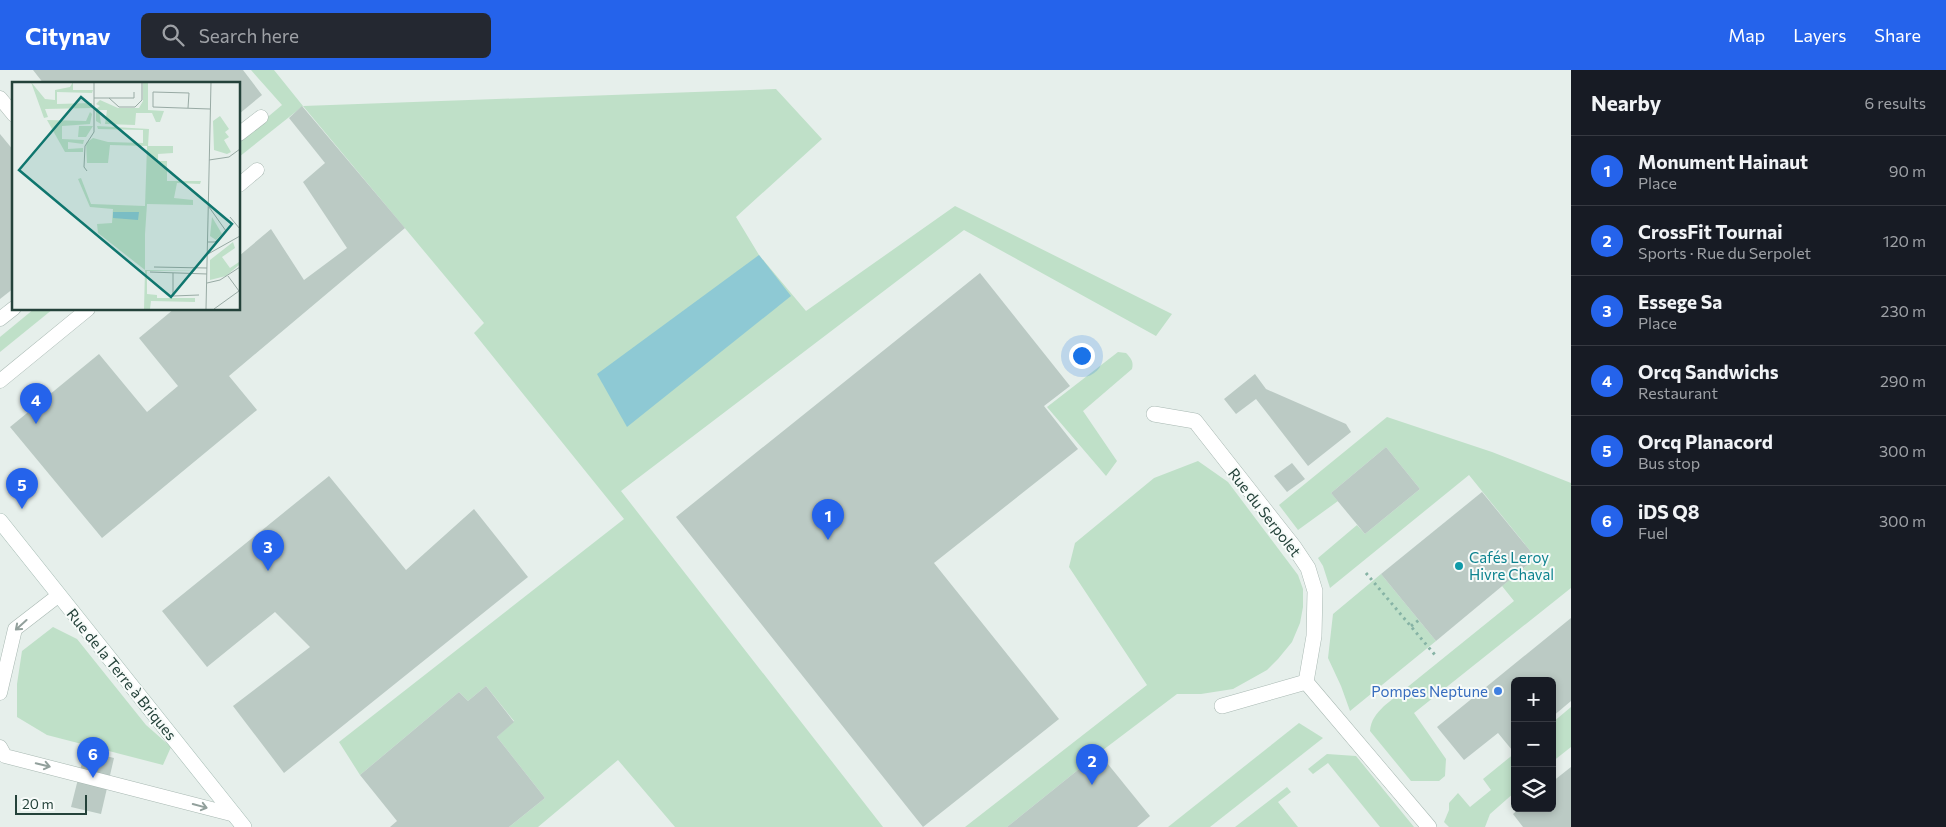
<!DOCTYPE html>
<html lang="en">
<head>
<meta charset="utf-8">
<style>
  body { margin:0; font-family:Commissioner,sans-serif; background:#242831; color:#f1f3f6 }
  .controls { position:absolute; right:15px; bottom:15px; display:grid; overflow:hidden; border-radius:8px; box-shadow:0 2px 8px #0003 }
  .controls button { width:45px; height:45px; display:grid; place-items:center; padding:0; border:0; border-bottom:1px solid #363941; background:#171b24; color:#f1f3f6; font:25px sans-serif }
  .scale { position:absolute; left:15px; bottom:12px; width:72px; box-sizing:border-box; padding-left:5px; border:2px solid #24423a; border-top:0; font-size:14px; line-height:18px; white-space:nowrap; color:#24423a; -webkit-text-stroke:4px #f7fbf9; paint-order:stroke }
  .you { position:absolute; left:1081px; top:285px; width:18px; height:18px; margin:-12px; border:4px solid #fff; border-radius:50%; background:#1a73e8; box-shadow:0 0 0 8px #1a73e833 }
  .badge { display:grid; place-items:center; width:32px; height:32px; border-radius:50%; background:#2563eb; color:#fff; font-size:16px; font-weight:700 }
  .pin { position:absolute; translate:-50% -41px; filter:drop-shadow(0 1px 2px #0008) }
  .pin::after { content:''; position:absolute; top:26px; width:18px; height:15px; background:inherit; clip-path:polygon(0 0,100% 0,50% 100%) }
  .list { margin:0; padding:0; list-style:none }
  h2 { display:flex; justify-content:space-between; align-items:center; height:65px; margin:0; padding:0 20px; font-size:21px }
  h2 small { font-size:16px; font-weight:400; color:#9ea1a6 }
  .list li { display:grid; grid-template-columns:32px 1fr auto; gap:15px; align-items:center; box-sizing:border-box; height:70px; padding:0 20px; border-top:1px solid #363941 }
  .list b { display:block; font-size:19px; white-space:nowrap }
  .list p { margin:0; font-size:16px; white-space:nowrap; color:#9ea1a6 }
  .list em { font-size:16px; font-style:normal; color:#9ea1a6 }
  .icon { flex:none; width:28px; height:28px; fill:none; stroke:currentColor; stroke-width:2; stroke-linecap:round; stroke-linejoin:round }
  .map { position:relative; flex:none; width:1571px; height:757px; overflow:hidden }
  header { display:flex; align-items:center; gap:30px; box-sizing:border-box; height:70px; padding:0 25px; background:#2563eb; color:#fff }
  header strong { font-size:24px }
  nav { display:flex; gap:28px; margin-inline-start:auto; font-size:18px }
  .search { width:350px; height:45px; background:#242831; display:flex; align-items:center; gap:12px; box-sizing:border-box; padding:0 18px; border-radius:8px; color:#9ea1a6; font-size:19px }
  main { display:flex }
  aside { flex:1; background:#171b24 }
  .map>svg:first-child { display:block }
  .green { fill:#bfe0c8 }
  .water { fill:#8ec9d4 }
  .building { fill:#bbcac4 }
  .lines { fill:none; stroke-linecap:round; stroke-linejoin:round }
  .lane-casing { stroke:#a8b8b2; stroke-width:15 }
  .street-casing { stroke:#a8b8b2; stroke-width:16 }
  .secondary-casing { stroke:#a4bbb3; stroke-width:16 }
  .path { stroke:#86b3a5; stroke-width:3; stroke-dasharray:2.5 4; stroke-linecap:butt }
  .lane { stroke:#fff; stroke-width:14 }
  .street { stroke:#fff; stroke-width:15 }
  .secondary { stroke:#fff; stroke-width:15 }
  .oneway { stroke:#92a09c }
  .culture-dot { fill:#0f9aa8; stroke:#f7fbf9; stroke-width:2 }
  .shop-dot { fill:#3f7fe0; stroke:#f7fbf9; stroke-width:2 }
  .labels { text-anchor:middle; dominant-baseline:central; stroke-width:4; stroke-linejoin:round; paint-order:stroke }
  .street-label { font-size:15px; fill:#24423a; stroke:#f7fbf9 }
  .culture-label { font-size:15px; fill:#0d838f; stroke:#f7fbf9; text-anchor:start }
  .shop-label { font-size:15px; fill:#366cbe; stroke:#f7fbf9; text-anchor:end }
  .inset-road { fill:none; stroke:#98aaa4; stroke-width:1 }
  .view { fill:#0f766e; fill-opacity:0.15; stroke:#0f766e; stroke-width:2.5 }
  .inset-edge { fill:none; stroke:#24423a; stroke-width:2.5 }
</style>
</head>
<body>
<header>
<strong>Citynav</strong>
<div class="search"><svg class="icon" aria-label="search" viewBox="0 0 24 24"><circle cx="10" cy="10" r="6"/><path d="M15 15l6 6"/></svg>Search here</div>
<nav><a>Map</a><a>Layers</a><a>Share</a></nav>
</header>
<main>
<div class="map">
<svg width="1571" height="757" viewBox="0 0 1571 757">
  <rect width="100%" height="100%" fill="#e6efeb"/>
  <g class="green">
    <polygon points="251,0 274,0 303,36 776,19 822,69 736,147 759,185 806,241 955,136 1172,244 1156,266 964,160 621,421 883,757 675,757 618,690 538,757 509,757 545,728 497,667 514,651 486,616 468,631 459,622 360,705 339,672 624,449 474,263 484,253 303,36 239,87 239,71 282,35"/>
    <polygon points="34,239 53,239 0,282 0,267"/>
    <path d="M 1118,282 L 1126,283 C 1131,288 1134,292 1132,299 L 1083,341 L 1117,391 L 1106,406 L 1047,337 Z"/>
    <path d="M 1387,347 L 1492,382 L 1571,413 L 1571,518 L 1414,643 L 1446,689 L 1445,706 L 1439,711 L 1411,711 L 1370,661 C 1371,650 1376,644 1384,636 L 1514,531 L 1502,516 L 1536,488 L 1469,405 L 1330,518 L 1323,496 L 1318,488 L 1357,455 L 1365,464 L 1420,419 L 1386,377 L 1331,423 L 1338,431 L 1298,460 L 1279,435 Z"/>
    <polygon points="1198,391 1228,412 1298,505 1303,519 1303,537 1300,553 1292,572 1278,589 1267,600 1233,619 1201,624 1177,624 1099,683 1007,757 965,757 1147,615 1069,497 1075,473 1154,408"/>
    <polygon points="1381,504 1436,571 1350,641 1341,616 1328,588 1333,544"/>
    <polygon points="53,557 77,569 146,655 171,677 163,695 47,665 17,647 17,614 22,581"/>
    <polygon points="1571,637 1571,677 1552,692 1552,653"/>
    <polygon points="1299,653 1323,668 1210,757 1168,757"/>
    <polygon points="1515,683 1515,722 1490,744 1485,757 1449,757 1444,752 1449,740 1449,733 1458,723 1470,737 1491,720 1483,709"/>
    <polygon points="1327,684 1356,686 1414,757 1380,757 1328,693 1313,704 1308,699"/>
    <polygon points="1287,717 1291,722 1278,732 1298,757 1235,757"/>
  </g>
  <polygon class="water" points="759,185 791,226 627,357 597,304"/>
  <g class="building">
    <polygon points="33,0 243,0 262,25 239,44 239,14 44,14"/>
    <polygon points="302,36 405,158 229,306 257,340 102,468 10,357 99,284 147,342 178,316 139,268 174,239 239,239 239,186 271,159 304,210 347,178 303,112 325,93 289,48"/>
    <polygon points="0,64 14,81 14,218 0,229"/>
    <polygon points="980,203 1070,316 1044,336 1078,379 934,493 1059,649 923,757 676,447"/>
    <polygon points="1255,304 1266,319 1346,354 1351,362 1308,396 1256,329 1236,344 1224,329"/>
    <polygon points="1386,377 1420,419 1365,464 1331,423"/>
    <polygon points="1292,393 1305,409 1287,422 1274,406"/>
    <polygon points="329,406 406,500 474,439 528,507 284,703 233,636 310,577 275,542 207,597 162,541"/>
    <polygon points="1482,422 1536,488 1436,571 1381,504"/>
    <polygon points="1571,548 1571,631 1552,647 1552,611 1515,611 1515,677 1512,680 1498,663 1464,690 1437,657"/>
    <polygon points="486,616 514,652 497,667 545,728 509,757 390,757 397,751 360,705 459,622 468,631"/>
    <polygon points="85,681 114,688 101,744 71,737"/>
    <polygon points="1099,683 1150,746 1137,757 1007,757"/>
    <polygon points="1571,697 1571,757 1523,757 1513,744 1520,738 1552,738 1552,712"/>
  </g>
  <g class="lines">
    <g class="lane-casing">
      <g id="lane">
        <polyline points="0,28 14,45"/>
        <polyline points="239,64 261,47"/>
        <polyline points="239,115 257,100"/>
        <polyline points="0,249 14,238"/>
        <polyline points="0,311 88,239"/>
        <polyline points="0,623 15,559 59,525"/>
        <polyline points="0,677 5,686 235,745"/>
      </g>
    </g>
    <g class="street-casing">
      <g id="street">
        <polyline points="1154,344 1195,351 1294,477 1308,498 1315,521 1314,566 1306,612 1429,757"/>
        <polyline points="1222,636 1306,612"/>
      </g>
    </g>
    <g class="secondary-casing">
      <polyline id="secondary" points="0,451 244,757"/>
    </g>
    <g class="path">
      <polyline points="1366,503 1435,585"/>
      <polyline points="1411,556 1419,550"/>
    </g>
    <use href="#lane" class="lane"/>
    <use href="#street" class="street"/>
    <use href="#secondary" class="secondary"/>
  </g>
  <defs><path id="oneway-shaft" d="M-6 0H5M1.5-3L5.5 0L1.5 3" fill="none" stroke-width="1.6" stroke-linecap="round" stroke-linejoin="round" transform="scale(1.25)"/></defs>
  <g class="oneway">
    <use href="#oneway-shaft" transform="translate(21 555) rotate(138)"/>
    <use href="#oneway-shaft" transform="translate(43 695) rotate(14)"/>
    <use href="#oneway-shaft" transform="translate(200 736) rotate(15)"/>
  </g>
  <circle class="culture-dot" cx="1459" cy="496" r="5"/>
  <circle class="shop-dot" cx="1498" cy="621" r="5"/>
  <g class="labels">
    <g class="street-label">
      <text transform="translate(1265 442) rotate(52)">Rue du Serpolet</text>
      <text transform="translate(122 604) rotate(51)">Rue de la Terre à Briques</text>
    </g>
    <g class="culture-label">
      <text x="1469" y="487">Cafés Leroy<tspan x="1469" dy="17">Hivre Chaval</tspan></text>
    </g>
    <g class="shop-label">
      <text x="1488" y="621">Pompes Neptune</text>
    </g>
  </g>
  <g transform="translate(12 12)">
    <rect width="228" height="228" fill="#e6efeb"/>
    <path d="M 19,0 L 33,17 L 43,18 L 43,8 L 58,5 L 61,0 L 61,8 L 81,8 L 80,11 L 45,10 L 45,22 L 80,21 L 80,26 L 33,27 L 36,35 L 32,36 ZM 131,0 L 136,0 L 136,28 L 152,29 L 148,40 L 144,40 L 140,31 L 124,31 L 123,43 L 93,42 L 95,28 L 87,28 L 89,42 L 84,39 L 84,27 L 88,24 L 84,22 L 88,18 L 106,26 L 127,26 L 131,19 ZM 78,30 L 80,32 L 78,42 L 50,44 L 50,57 L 72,58 L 71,62 L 56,60 L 56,67 L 71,66 L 71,70 L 53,70 L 35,38 L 74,39 ZM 208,34 L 217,47 L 213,50 L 217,55 L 212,58 L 219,70 L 215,72 L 202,68 L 201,39 ZM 67,44 L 81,44 L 74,55 L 66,55 ZM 85,44 L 137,47 L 136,64 L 161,64 L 161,71 L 146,72 L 146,79 L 155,79 L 155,99 L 189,99 L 188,102 L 165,101 L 162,116 L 181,118 L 181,123 L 135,122 L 133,152 L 133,188 L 192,188 L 135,189 L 135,212 L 145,213 L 145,216 L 183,216 L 183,220 L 139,219 L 138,227 L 132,227 L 133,188 L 86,151 L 85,142 L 100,141 L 101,127 L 78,125 L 66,97 L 69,96 L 79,122 L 133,124 L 135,64 L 98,63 L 96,81 L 75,81 L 74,61 L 81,56 L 96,60 L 131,61 L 131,48 L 86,47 ZM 200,135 L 210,152 L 204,158 L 198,154 ZM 221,160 L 223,166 L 210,175 L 218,186 L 227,180 L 227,183 L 214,194 L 198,198 L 198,178 Z" fill="#bfe0c8"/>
    <path d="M 101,130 L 127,130 L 126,138 L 101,136 Z" fill="#8ec9d4"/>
    <path class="inset-road" d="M 82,16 L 97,16 L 107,25 L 123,25 L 130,18 L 130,0M 97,16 L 122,16 L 122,10M 176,26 L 177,11 L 141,10 L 141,25 L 198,27M 197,78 L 217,75 L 228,67M 75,89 L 72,85 L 73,64 L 82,50 L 82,0M 218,135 L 228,147M 196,160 L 203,160 L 214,149 L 197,125M 196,172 L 228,154M 142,185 L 195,186M 138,190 L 195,192M 161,191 L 161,214 L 187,213M 195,201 L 208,198 L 228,185M 194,227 L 199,0M 202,227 L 227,209 L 216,194"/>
    <path class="view" d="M 69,15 L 220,142 L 159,215 L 7,88 Z"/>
    <rect width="228" height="228" class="inset-edge"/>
  </g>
</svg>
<div class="controls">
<button>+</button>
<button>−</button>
<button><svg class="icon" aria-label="layers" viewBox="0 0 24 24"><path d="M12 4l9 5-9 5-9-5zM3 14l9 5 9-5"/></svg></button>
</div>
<div class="scale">20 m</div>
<div class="you"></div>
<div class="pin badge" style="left:828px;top:470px">1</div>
<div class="pin badge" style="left:1092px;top:715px">2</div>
<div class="pin badge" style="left:268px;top:501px">3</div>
<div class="pin badge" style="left:36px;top:354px">4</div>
<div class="pin badge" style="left:22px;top:439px">5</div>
<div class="pin badge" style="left:93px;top:708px">6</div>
</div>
<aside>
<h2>Nearby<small>6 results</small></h2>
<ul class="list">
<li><span class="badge">1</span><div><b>Monument Hainaut</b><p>Place</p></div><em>90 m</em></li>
<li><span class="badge">2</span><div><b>CrossFit Tournai</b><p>Sports · Rue du Serpolet</p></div><em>120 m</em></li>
<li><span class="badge">3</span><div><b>Essege Sa</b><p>Place</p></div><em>230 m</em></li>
<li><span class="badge">4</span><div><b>Orcq Sandwichs</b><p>Restaurant</p></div><em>290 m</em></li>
<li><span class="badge">5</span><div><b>Orcq Planacord</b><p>Bus stop</p></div><em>300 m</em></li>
<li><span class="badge">6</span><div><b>iDS Q8</b><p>Fuel</p></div><em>300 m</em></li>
</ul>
</aside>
</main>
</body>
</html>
